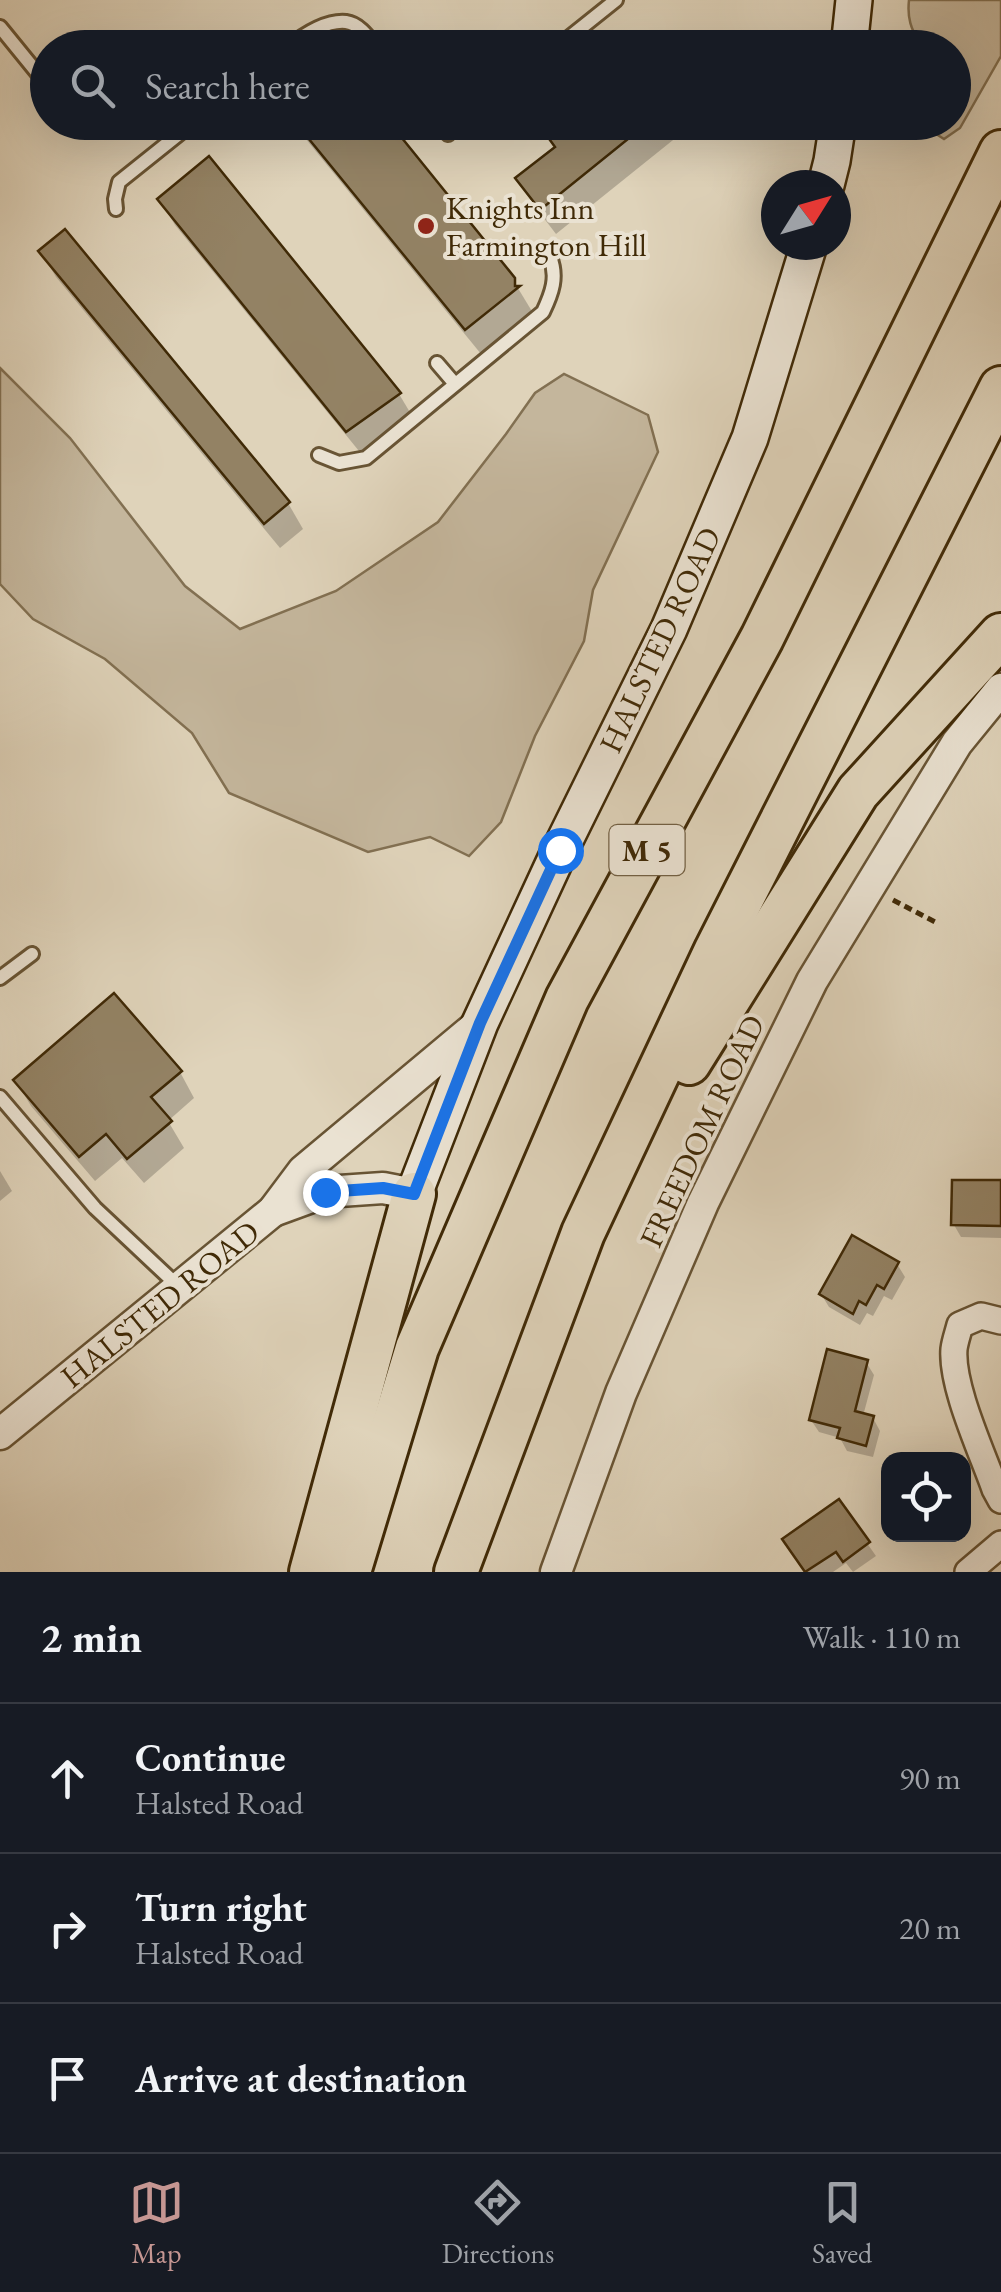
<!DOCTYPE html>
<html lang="en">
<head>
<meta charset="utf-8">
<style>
  body { margin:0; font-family:"EB Garamond",serif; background:#20242c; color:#f1f3f6 }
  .controls { position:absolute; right:30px; bottom:30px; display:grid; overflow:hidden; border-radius:20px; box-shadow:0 10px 40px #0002 }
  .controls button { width:90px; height:90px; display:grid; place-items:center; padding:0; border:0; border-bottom:2px solid #363941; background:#171b24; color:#f1f3f6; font:50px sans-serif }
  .compass { position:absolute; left:761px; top:170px; width:90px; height:90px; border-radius:50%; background:#171b24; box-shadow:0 10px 40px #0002; rotate:53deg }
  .stop { position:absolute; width:30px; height:30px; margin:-22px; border:8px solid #1a73e8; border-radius:50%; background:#fff }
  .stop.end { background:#1a73e8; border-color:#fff; box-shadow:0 2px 10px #0008 }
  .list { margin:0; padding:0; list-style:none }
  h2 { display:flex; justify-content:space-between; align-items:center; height:130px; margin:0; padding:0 40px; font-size:42px }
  h2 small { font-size:32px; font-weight:400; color:#9ea1a6 }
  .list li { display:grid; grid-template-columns:65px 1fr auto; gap:30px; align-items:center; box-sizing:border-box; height:150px; padding:0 40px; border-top:2px solid #363941 }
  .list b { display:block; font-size:38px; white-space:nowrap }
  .list p { margin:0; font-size:32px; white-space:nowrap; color:#9ea1a6 }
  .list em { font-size:32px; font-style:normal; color:#9ea1a6 }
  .icon { flex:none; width:55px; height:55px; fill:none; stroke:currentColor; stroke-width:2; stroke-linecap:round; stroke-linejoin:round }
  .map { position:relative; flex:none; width:1001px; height:1572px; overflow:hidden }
  .search { position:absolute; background:#171b24; box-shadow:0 10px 40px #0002; left:30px; right:30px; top:30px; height:110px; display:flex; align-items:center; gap:25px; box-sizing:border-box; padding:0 35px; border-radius:55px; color:#9ea1a6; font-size:38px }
  .sheet { height:580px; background:#171b24 }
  nav { display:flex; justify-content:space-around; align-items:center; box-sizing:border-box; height:140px; border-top:2px solid #363941; background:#171b24; font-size:28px; color:#9ea1a6 }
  nav a { display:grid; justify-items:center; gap:5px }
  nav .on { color:#c59692 }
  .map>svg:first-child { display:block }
  .green { fill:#c4b69c; stroke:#827052; stroke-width:2.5 }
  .shadow { fill:#0003 }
  .building { fill:#938264; stroke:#402a07; stroke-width:2.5 }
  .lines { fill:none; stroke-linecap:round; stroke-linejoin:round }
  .service-casing { stroke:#685434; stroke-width:18 }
  .minor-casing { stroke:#685434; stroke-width:30 }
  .tertiary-casing { stroke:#685434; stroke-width:35 }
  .secondary-casing { stroke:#402a07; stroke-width:40 }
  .motorway-casing { stroke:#402a07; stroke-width:48 }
  .path { stroke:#402a07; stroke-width:5; stroke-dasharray:8 5; stroke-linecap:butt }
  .service { stroke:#eae2d2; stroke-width:12 }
  .minor { stroke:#eae2d2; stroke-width:25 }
  .tertiary { stroke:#eae2d2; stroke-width:30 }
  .secondary { stroke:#eae2d2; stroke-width:35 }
  .motorway { stroke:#dfd3ba; stroke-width:42 }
  .route { stroke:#1a73e8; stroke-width:12 }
  .poi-dot { fill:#8f2418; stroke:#eae2d2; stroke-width:4 }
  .labels { text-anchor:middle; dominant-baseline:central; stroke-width:8; stroke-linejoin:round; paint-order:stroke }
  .shield { fill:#eae2d2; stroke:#736144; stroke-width:2.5 }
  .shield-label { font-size:30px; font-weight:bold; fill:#402a07 }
  .poi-label { font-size:32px; fill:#402a07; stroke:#eae2d2; text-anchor:start }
  .street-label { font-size:32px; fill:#402a07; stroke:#eae2d2 }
</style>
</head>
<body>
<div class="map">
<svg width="1001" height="1572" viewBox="0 0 1001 1572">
  <rect width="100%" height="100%" fill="#dfd3ba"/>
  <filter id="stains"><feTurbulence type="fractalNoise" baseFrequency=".002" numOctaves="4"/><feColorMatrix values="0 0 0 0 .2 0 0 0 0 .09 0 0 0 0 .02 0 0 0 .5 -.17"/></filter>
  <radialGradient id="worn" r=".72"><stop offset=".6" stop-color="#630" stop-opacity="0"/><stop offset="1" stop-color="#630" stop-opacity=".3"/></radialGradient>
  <g class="green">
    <path d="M 909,0 L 1001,0 L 1001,56 L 960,128 L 944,139 L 933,132 L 935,123 L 954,122 L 954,48 L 947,47 L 944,42 L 920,44 C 911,29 907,18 909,0 Z"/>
    <polygon points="0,368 70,438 185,586 240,629 336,591 438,522 506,434 535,393 564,374 648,415 658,452 593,590 584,641 535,736 501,822 469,856 430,837 368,852 229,793 192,733 105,659 33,619 0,584"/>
  </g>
  <g class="shadow">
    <polygon points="292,122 386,122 513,280 533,313 481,354"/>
    <polygon points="541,122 692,122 693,124 556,234 533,204 519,179 556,150"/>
    <polygon points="160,200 399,394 414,419 363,456 175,225"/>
    <polygon points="41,252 288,503 303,529 280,548 56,277"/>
    <polygon points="180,1072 194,1098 168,1121 184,1148 144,1183 122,1158 95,1181 31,1106 16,1081"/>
    <polygon points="0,1171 12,1191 0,1201"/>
    <polygon points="1001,1183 1001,1238 961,1237 954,1225"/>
    <polygon points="897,1264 905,1277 892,1300 884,1296 873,1316 867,1313 860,1325 829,1307 821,1294"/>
    <polygon points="866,1362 874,1375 863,1416 873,1418 880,1431 873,1457 847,1451 840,1438 819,1432 811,1420"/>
    <polygon points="838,1502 876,1556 853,1572 846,1563 833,1572 807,1572 793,1552"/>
  </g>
  <g class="building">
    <polygon points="295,122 389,122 515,278 515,286 520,286 465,330"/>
    <polygon points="537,122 649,122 540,210 515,178 555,147"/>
    <polygon points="209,156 401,393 346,432 157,199"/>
    <polygon points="65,229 290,502 264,524 38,251"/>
    <polygon points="114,993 182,1071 151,1097 172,1121 127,1159 106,1134 79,1157 13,1080"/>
    <polygon points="952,1180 1001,1180 1001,1226 951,1225"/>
    <polygon points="852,1235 899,1262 884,1289 877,1285 866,1305 859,1301 853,1314 819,1294"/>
    <polygon points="827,1349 868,1360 855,1411 874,1416 866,1446 837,1438 840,1428 809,1420"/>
    <polygon points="839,1499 870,1542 843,1562 836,1552 805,1572 782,1539"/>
  </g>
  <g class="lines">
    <g class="service-casing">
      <g id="service">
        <polyline points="0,27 48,86"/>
        <path d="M 287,48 C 302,36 326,20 346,22 C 360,24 369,38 377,48"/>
        <polyline points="556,48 616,0"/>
        <polyline points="240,122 244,128"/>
        <polyline points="438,122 448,134 462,122"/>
        <polyline points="116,209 115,199 119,182 194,122"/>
        <polyline points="437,363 455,384"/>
        <path d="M 319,455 L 339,463 L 366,458 L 543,312 C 552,293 558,277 550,257"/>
        <polyline points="0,978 32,954"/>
        <polyline points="0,1097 95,1208 178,1286"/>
      </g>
    </g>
    <g class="minor-casing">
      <g id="minor">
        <path d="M 1001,1321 L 981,1316 L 960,1325 C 958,1333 955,1341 954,1349 C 951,1386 982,1452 995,1489 L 1001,1500"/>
        <polyline points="968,1572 1001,1544"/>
      </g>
    </g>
    <g class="tertiary-casing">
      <g id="tertiary">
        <polyline points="273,1211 325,1192 383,1188 414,1194"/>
        <polyline points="0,1434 273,1211 303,1171 480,1023"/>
        <polyline points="556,1572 621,1393 703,1203 812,981 957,743 1001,689"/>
      </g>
    </g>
    <g class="secondary-casing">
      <g id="secondary">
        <polyline points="849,48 854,0"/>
        <polyline points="826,185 832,161 838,122"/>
        <polyline points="414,1194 480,1023 560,850 669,629 750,438 809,245"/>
      </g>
    </g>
    <g class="motorway-casing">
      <g id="motorway">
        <polyline points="689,1063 858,792 1001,635"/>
        <polyline points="311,1572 414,1194"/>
        <polyline points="349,1572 417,1348 567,999 762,638 1001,152"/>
        <polyline points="456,1572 583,1233 716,950 1001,388"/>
      </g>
    </g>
    <polyline class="path" points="893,900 939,924"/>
    <use href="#service" class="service"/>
    <use href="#minor" class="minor"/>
    <use href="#tertiary" class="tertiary"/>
    <use href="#secondary" class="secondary"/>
    <use href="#motorway" class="motorway"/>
  </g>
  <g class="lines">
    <polyline class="route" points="325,1192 383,1188 414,1194 480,1023 560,850"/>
  </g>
  <circle class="poi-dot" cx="426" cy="226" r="10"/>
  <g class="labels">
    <rect class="shield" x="609.5" y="825" width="75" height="50" rx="8"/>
    <g class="shield-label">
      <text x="647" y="850">M 5</text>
    </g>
    <g class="poi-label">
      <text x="446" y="208">Knights Inn<tspan x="446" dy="37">Farmington Hill</tspan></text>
    </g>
    <g class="street-label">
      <text transform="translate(660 640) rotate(-65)">HALSTED ROAD</text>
      <text transform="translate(702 1131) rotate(-65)">FREEDOM ROAD</text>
      <text transform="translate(160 1304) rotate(-39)">HALSTED ROAD</text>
    </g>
  </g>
  <rect width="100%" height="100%" filter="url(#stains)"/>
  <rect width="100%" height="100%" fill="url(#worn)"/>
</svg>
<div class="controls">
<button><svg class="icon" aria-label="locate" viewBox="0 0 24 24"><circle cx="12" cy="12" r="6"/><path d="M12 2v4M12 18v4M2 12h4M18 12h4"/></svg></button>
</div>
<svg class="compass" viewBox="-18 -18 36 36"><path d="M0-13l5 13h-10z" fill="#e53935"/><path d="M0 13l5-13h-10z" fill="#9ea1a6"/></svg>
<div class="stop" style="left:560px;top:850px"></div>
<div class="stop end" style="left:325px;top:1192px"></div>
<div class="search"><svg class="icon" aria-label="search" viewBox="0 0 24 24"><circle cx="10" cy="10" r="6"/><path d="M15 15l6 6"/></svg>Search here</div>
</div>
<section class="sheet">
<h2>2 min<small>Walk · 110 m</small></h2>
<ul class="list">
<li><svg class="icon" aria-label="ahead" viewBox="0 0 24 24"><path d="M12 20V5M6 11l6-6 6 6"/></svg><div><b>Continue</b><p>Halsted Road</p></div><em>90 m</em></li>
<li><svg class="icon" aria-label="right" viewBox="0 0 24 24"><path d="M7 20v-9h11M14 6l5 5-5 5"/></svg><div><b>Turn right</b><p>Halsted Road</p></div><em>20 m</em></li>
<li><svg class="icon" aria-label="arrive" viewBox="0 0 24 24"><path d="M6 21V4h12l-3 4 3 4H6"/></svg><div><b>Arrive at destination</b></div></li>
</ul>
</section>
<nav>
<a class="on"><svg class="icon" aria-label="map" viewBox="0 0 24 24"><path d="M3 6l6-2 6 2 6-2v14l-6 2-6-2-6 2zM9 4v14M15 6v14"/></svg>Map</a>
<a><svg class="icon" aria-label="directions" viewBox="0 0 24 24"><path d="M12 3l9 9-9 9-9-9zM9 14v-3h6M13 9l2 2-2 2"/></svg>Directions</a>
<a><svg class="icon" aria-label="saved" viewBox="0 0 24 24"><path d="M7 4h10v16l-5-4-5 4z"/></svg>Saved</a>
</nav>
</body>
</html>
